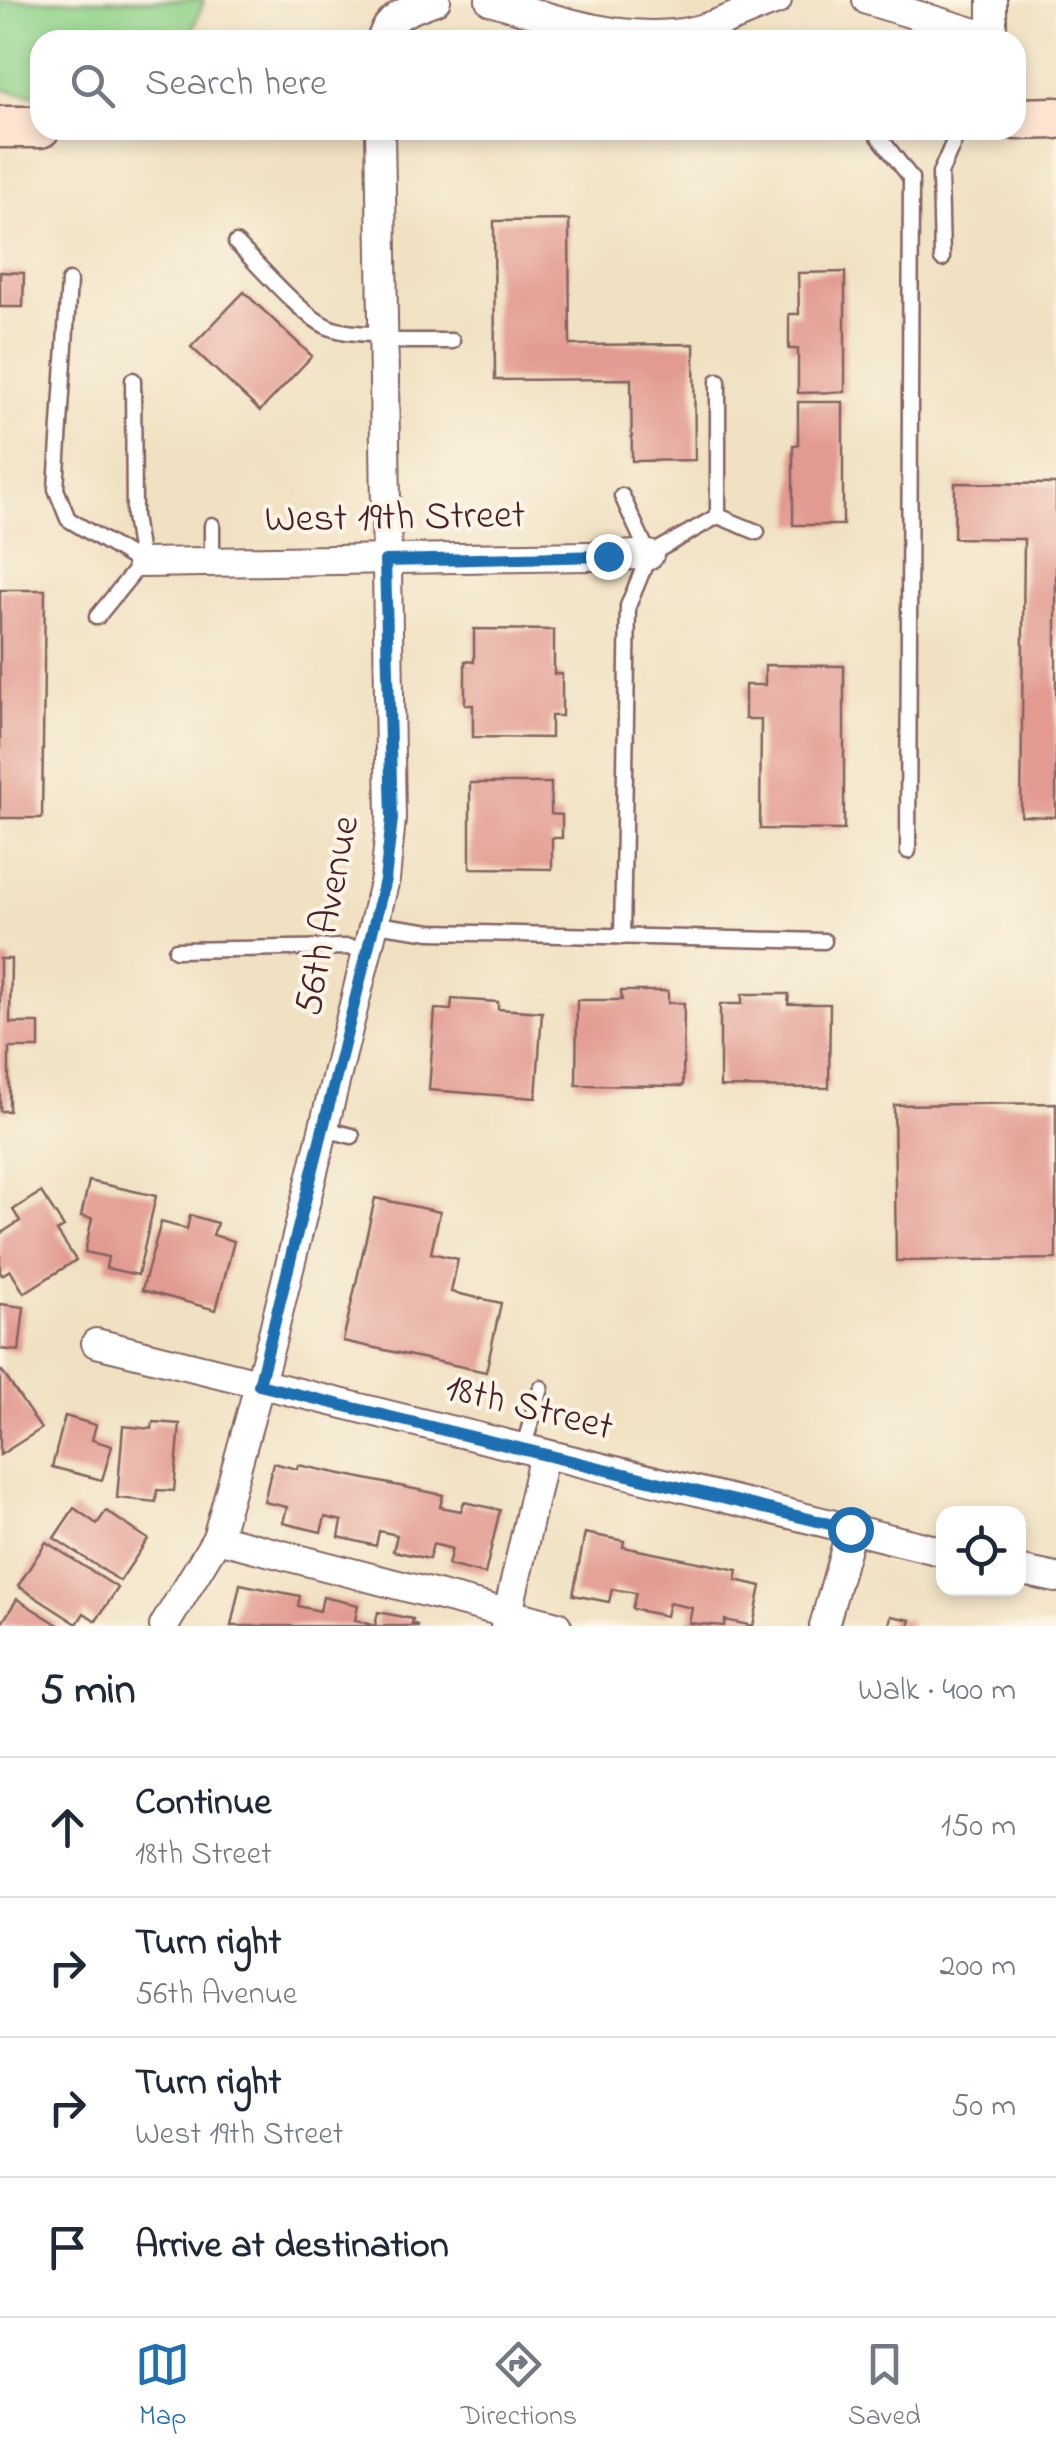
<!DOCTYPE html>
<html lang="en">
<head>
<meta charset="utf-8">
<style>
  body { margin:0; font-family:"Indie Flower",sans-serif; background:#f2f2f3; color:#1f2937 }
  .controls { position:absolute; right:30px; bottom:30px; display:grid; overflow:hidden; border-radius:20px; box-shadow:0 5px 15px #0003 }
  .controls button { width:90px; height:90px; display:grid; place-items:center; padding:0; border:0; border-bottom:2px solid #e0e1e3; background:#fff; color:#1f2937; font:50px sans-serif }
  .stop { position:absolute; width:30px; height:30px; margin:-22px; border:8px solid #1f6fb2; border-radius:50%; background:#fff }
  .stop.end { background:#1f6fb2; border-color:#fff; box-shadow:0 2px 10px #0008 }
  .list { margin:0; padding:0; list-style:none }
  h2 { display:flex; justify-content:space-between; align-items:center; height:130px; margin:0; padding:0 40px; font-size:42px }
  h2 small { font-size:32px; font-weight:400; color:#747a83 }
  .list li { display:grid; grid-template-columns:65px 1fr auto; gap:30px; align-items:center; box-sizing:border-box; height:140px; padding:0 40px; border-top:2px solid #e0e1e3 }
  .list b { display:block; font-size:38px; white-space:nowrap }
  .list p { margin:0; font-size:32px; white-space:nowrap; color:#747a83 }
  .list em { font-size:32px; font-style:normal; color:#747a83 }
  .icon { flex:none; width:55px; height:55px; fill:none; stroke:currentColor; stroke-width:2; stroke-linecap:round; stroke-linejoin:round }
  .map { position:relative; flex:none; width:1056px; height:1626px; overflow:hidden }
  .search { position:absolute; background:#fff; box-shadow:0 5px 15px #0003; left:30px; right:30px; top:30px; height:110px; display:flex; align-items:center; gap:25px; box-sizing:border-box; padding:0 35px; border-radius:30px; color:#747a83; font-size:38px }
  .sheet { height:690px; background:#fff }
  nav { display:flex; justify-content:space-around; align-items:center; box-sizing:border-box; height:140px; border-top:2px solid #e0e1e3; background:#fff; font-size:28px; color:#747a83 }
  nav a { display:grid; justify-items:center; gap:5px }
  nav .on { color:#1f6fb2 }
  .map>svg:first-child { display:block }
  .green { fill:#91d38b; stroke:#6e795b; stroke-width:2.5 }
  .building { fill:#e29a91 }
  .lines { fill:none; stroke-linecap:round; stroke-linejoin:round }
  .service-casing { stroke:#846360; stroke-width:19 }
  .minor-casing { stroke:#846360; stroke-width:32 }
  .secondary-casing { stroke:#846360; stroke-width:45 }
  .service { stroke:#fff; stroke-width:14 }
  .minor { stroke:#fff; stroke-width:28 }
  .secondary { stroke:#fde4d1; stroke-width:40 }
  .route { stroke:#1f6fb2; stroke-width:12 }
  .labels { text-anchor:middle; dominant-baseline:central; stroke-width:8; stroke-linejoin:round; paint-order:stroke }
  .street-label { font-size:40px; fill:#4a1f2b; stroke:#fcf5e5 }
</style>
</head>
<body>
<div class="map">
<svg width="1056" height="1626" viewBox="0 0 1056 1626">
  <rect width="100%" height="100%" fill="#fcf5e5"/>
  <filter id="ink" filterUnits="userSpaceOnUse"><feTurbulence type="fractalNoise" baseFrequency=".01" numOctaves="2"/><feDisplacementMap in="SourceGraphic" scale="20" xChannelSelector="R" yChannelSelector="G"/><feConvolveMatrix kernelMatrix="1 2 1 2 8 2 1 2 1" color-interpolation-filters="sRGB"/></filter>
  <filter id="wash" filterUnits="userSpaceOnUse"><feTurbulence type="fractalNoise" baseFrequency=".0048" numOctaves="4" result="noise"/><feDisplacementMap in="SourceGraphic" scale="40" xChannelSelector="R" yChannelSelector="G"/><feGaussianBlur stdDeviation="2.25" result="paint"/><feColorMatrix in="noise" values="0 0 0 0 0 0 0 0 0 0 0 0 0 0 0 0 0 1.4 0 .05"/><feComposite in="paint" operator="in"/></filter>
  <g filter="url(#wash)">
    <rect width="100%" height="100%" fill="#f0e1c2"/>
    <polygon class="green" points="0,0 204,0 189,40 40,40 40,96 0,89"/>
    <g id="blocks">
      <g class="building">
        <polygon points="569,220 570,345 694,344 695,460 632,461 631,379 495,380 494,221"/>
        <polygon points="0,272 24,273 23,307 0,307"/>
        <polygon points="845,272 845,392 798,393 798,349 789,349 789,314 799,314 798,273"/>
        <polygon points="244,292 312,356 260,411 191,347"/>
        <polygon points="798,402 843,402 843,525 793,525 793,445 798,445"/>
        <polygon points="955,483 1056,484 1056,817 1021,816 1024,539 954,538"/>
        <polygon points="0,590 45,590 42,818 0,818"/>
        <polygon points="474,629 554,630 554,674 562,674 562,716 551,716 551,738 473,737 473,705 465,705 465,661 474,662"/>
        <polygon points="765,665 844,666 844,830 760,829 761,719 745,719 745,685 765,685"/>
        <polygon points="470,783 551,783 551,814 562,815 562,838 552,838 552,869 470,868"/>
        <polygon points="0,959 11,959 10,1023 39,1023 39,1048 9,1048 9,1111 0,1111"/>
        <polygon points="621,991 668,991 668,1003 684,1003 683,1086 576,1085 577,1000 622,1000"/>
        <polygon points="742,994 789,994 788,1004 830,1004 829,1088 720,1087 720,1004 742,1004"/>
        <polygon points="452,999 498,1002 498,1009 542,1012 536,1098 429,1090 435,1009 451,1010"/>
        <polygon points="1056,1103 1056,1259 896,1261 894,1105"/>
        <polygon points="89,1181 156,1196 138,1275 106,1268 108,1257 85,1252 92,1218 81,1216"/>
        <polygon points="41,1192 64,1227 57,1231 76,1260 24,1293 10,1270 2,1275 0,1272 0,1234 20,1221 13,1210"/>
        <polygon points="375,1198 440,1212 431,1253 458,1259 451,1292 501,1303 486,1372 343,1341"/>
        <polygon points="190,1215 217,1223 213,1235 234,1241 216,1310 142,1290 161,1222 187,1229"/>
        <polygon points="0,1304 24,1307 19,1351 0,1349"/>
        <polygon points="2,1371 41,1429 0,1455 0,1373"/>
        <polygon points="65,1416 96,1425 92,1440 112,1446 102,1480 52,1467"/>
        <polygon points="153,1422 180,1424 174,1491 157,1490 156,1502 117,1498 123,1426 152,1429"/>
        <polygon points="273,1463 297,1469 298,1465 443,1495 440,1507 461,1511 464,1502 500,1510 485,1574 448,1565 452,1549 433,1544 429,1559 393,1551 397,1535 379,1531 376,1546 339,1537 342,1521 325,1517 321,1532 283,1523 287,1507 264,1502"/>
        <polygon points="74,1508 97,1524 106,1511 148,1539 120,1581 54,1538"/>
        <polygon points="585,1533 624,1541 623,1547 738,1570 736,1580 761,1586 753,1626 725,1620 724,1626 689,1623 692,1608 669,1603 666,1616 632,1609 636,1593 612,1589 609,1602 573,1595"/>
        <polygon points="46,1542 118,1588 96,1621 84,1613 77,1624 18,1586"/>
        <polygon points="240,1584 300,1596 298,1606 320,1611 323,1597 358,1605 355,1620 375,1626 231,1626"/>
        <polygon points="17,1599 60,1626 0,1626"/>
        <polygon points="378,1612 413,1619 412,1623 419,1626 375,1626"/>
        <polygon points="891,1616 911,1620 909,1626 889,1626"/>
      </g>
    </g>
  </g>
  <g filter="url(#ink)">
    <use href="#blocks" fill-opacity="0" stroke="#846360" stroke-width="2.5"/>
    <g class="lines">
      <g class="service-casing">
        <g id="service">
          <polyline points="874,130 911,178 908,851"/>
          <path d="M 236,243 C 259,265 299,313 326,326 C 343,334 364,333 382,335"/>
          <polyline points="942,259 940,173 959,130"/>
          <polyline points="69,281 56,489 68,519 141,563"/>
          <polyline points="382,341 452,341"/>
          <polyline points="718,381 718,516"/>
          <polyline points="622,496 649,555"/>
          <polyline points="212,561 212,525"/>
          <polyline points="97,617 141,563 134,516 133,380"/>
          <polyline points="375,924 431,932 824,941"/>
          <polyline points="622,937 628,606 649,555 718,516 757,532"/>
          <polyline points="176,950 348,947 369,950"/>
          <polyline points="324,1129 352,1136"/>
          <polyline points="523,1449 541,1388"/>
        </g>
      </g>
      <g class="minor-casing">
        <g id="minor">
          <path d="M 490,0 C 550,18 618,42 681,33 C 713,29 747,10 777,0"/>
          <polyline points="867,0 992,38"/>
          <polyline points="992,0 992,40"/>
          <path d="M 381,40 C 389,14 412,9 436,0"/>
          <polyline points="141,563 649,555"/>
          <polyline points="96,1343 944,1552"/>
          <polyline points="217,1538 557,1626"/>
          <polyline points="1018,1570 1056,1578"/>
          <polyline points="164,1626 217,1538 271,1342 385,879 391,819 380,130"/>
          <polyline points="505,1626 544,1454"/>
          <polyline points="824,1626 851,1529"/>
        </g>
      </g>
      <g class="secondary-casing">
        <g id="secondary">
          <polyline points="1016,119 1056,118"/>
          <polyline points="0,127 40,127"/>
        </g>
      </g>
      <use href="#service" class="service"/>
      <use href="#minor" class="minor"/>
      <use href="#secondary" class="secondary"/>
    </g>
  </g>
  <g class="lines" filter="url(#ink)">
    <polyline class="route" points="608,556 385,561 392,819 385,880 259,1385 850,1529"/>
  </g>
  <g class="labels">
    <g class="street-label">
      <text transform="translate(395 519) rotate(-1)">West 19th Street</text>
      <text transform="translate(329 916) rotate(-79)">56th Avenue</text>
      <text transform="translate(529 1409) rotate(14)">18th Street</text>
    </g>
  </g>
</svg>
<div class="controls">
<button><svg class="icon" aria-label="locate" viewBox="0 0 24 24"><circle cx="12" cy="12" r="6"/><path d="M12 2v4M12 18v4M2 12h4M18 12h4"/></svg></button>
</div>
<div class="stop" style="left:850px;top:1529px"></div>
<div class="stop end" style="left:608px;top:556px"></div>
<div class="search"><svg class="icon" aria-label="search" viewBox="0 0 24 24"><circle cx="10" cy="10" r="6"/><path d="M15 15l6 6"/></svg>Search here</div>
</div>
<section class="sheet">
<h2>5 min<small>Walk · 400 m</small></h2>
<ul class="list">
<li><svg class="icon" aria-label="ahead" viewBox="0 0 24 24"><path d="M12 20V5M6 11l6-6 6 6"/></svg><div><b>Continue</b><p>18th Street</p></div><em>150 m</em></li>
<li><svg class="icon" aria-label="right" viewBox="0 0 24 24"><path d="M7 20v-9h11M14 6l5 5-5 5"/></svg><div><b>Turn right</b><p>56th Avenue</p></div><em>200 m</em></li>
<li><svg class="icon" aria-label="right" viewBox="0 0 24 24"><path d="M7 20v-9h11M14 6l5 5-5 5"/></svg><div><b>Turn right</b><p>West 19th Street</p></div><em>50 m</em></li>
<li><svg class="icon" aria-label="arrive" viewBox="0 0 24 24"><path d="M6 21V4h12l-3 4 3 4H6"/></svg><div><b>Arrive at destination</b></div></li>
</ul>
</section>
<nav>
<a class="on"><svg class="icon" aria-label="map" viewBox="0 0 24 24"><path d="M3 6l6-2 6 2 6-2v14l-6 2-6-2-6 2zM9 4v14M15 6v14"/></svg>Map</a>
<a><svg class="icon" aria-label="directions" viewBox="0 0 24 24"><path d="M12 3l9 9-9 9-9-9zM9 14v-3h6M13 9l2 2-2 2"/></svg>Directions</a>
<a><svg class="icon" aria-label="saved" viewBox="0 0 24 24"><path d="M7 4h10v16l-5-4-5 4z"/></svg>Saved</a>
</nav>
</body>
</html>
